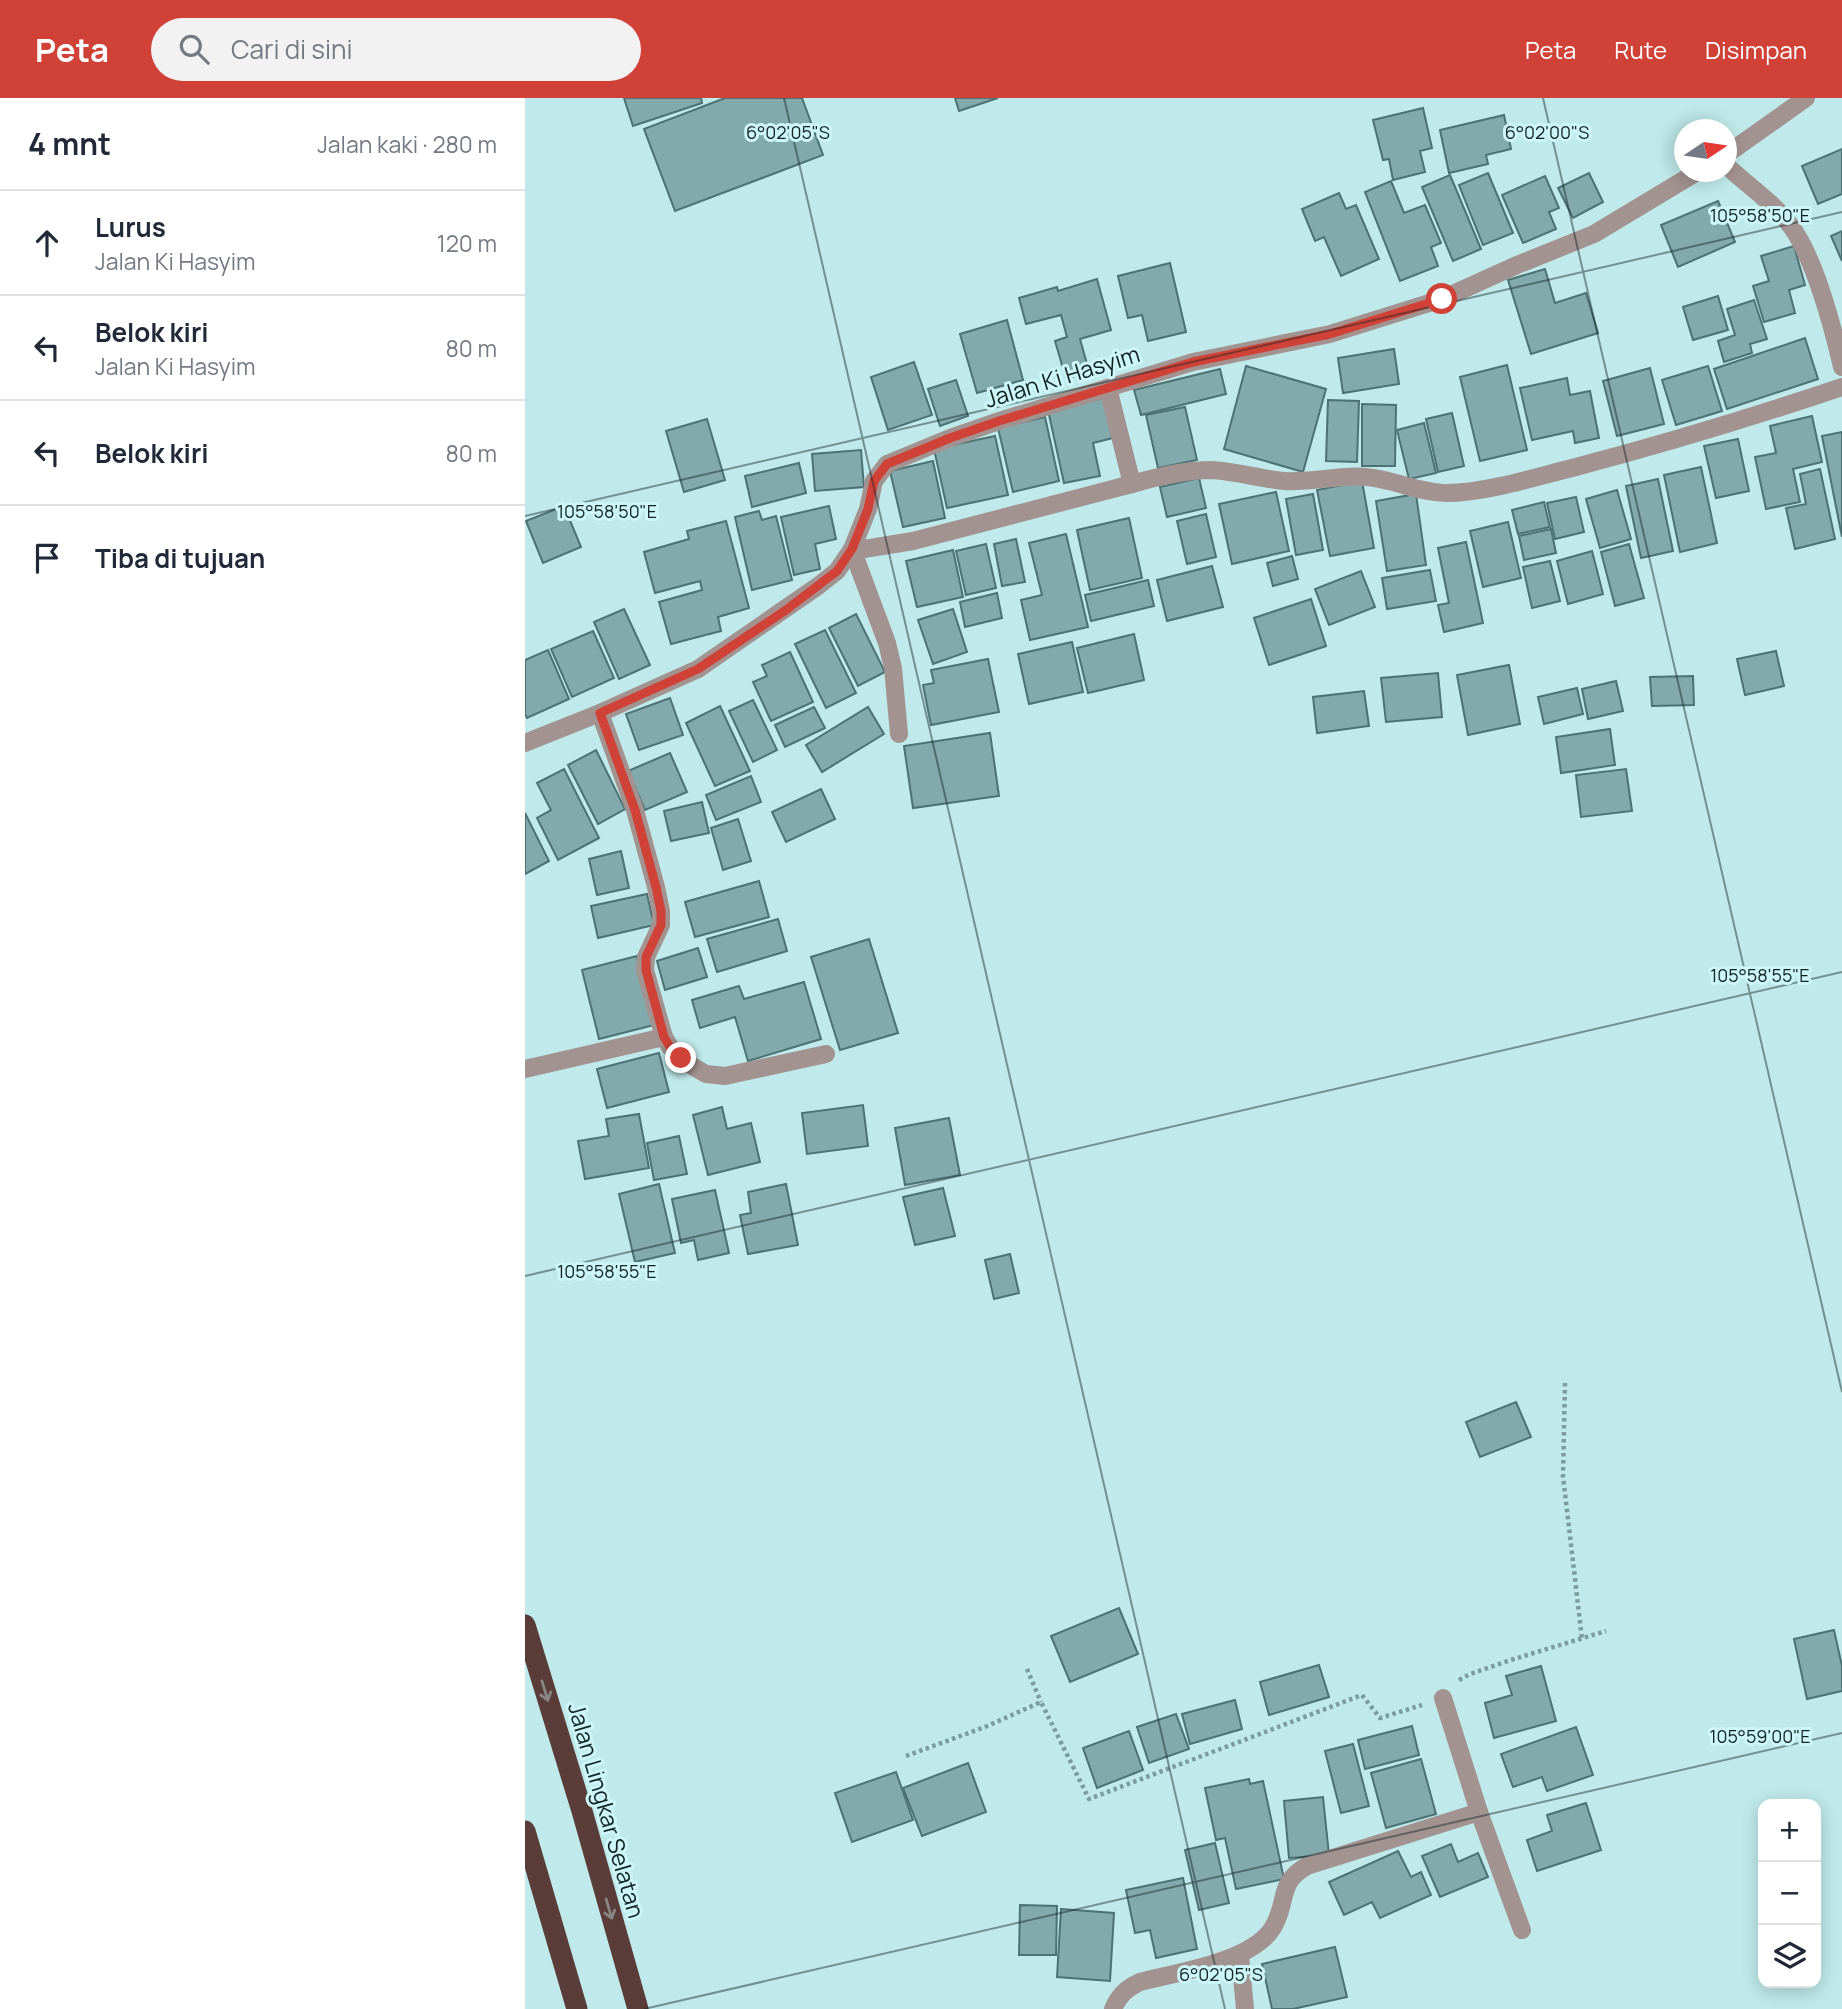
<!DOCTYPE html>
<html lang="id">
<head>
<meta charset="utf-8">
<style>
  body { margin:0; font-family:Manrope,sans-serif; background:#f2f2f3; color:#1f2937 }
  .controls { position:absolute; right:21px; bottom:21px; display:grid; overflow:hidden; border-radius:14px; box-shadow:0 4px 18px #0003 }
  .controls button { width:63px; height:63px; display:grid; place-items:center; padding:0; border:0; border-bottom:2px solid #e0e1e3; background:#fff; color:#1f2937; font:35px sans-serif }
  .compass { position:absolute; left:1149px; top:21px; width:63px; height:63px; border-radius:50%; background:#fff; box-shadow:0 4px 18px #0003; rotate:77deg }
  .stop { position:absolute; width:21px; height:21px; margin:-16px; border:5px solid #d04238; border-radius:50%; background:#fff }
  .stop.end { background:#d04238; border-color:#fff; box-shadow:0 2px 7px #0008 }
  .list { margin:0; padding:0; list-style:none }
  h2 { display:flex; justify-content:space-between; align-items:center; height:91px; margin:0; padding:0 28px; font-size:30px }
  h2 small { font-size:23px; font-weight:400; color:#747a83 }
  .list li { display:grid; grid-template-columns:46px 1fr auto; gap:21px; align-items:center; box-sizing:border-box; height:105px; padding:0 28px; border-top:2px solid #e0e1e3 }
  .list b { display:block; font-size:26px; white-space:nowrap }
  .list p { margin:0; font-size:23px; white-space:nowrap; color:#747a83 }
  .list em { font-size:23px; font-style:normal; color:#747a83 }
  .icon { flex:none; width:38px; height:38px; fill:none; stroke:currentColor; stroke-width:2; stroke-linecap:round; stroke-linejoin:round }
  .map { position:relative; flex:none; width:1317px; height:1911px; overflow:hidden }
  header { display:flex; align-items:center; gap:42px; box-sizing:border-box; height:98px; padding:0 35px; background:#d04238; color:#fff }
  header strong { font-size:33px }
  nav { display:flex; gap:38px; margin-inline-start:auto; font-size:24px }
  .search { width:490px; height:63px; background:#f2f2f3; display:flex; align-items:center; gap:18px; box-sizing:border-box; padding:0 24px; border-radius:38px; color:#747a83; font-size:26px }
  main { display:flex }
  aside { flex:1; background:#fff }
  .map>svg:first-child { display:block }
  .building { fill:#82a9ab; stroke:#4c7274; stroke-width:2 }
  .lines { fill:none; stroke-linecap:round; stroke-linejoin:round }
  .path { stroke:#7b9b9c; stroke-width:4.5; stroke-dasharray:3.5 3.5; stroke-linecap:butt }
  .street { stroke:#a29290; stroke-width:18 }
  .highway { stroke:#5a3c38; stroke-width:21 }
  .oneway { stroke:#888684 }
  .route { stroke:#d04238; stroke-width:9 }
  .ticks { fill:none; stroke:#132324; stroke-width:2; stroke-opacity:0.45 }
  .labels { text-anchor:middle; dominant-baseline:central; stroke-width:6; stroke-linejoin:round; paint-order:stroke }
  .street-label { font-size:23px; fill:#132324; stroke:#ccf6f7 }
  .ticks-label { font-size:18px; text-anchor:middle; fill:#132324; stroke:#ccf6f7; stroke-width:6; stroke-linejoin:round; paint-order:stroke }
</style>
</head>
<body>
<header>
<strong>Peta</strong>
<div class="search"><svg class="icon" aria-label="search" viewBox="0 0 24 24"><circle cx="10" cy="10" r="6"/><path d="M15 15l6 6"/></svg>Cari di sini</div>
<nav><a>Peta</a><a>Rute</a><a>Disimpan</a></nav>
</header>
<main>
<aside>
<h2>4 mnt<small>Jalan kaki · 280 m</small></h2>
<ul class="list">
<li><svg class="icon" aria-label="ahead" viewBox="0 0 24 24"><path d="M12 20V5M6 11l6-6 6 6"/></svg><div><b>Lurus</b><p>Jalan Ki Hasyim</p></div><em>120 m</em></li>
<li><svg class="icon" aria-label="left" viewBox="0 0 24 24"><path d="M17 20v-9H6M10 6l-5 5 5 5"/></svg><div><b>Belok kiri</b><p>Jalan Ki Hasyim</p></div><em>80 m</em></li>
<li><svg class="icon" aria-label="left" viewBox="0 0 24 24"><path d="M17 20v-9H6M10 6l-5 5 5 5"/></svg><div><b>Belok kiri</b></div><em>80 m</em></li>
<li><svg class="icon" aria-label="arrive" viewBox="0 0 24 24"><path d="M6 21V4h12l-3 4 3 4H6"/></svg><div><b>Tiba di tujuan</b></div></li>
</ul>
</aside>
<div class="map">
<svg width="1317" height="1911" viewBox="0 0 1317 1911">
  <rect width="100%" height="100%" fill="#bfe9ea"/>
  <g class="building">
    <polygon points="99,0 176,0 177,5 108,28"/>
    <polygon points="200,0 277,0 298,57 150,113 119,31"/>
    <polygon points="430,0 473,0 434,13"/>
    <polygon points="898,10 907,50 895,53 900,74 868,82 864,61 858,62 848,22"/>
    <polygon points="979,17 986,51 961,57 963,66 924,75 915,32"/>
    <polygon points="1317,51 1317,96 1293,106 1277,68"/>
    <polygon points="963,75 988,135 958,147 934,87"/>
    <polygon points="1064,75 1078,104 1048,120 1033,90"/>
    <polygon points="925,77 956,151 928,163 897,89"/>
    <polygon points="1020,78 1034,110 1024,114 1031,131 998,145 977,97"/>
    <polygon points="866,83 879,115 900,107 916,145 906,149 913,168 875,183 840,94"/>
    <polygon points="814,95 821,111 831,107 854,161 816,178 799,139 790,143 777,111"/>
    <polygon points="1193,103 1210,144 1153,169 1136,127"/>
    <polygon points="1317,133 1317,163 1306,138"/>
    <polygon points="1269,148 1280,187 1264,192 1270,215 1239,224 1228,188 1244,183 1236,158"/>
    <polygon points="645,165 661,234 623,243 617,217 603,220 593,178"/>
    <polygon points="1020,171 1030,205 1061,195 1073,235 1006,256 983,182"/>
    <polygon points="572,181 586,232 555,241 564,273 541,281 530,243 542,239 536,217 501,226 494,200 532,189 533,193"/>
    <polygon points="1193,198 1203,232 1168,242 1158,209"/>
    <polygon points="1229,202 1242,241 1225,246 1227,255 1199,264 1193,243 1210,237 1202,211"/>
    <polygon points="482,222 498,282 452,295 435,236"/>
    <polygon points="1280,240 1293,281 1202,311 1189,271"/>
    <polygon points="869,251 874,286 818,295 813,260"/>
    <polygon points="389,264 407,317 363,332 346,279"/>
    <polygon points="982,267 1002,352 955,363 935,279"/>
    <polygon points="721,268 801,291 778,374 699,351"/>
    <polygon points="1183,268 1197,313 1151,327 1137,282"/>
    <polygon points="1125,270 1139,326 1092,338 1078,283"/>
    <polygon points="695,271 701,296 616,317 609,292"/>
    <polygon points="1042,280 1045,297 1065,293 1074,340 1050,345 1048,333 1007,342 995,290"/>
    <polygon points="431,282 443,318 415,328 403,291"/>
    <polygon points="579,300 588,340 568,345 575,378 539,385 523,312"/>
    <polygon points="803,302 834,303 832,364 801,363"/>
    <polygon points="837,306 871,307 870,368 837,368"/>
    <polygon points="660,309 672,362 633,370 621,317"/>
    <polygon points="927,315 939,368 913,374 901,321"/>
    <polygon points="1287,318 1297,364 1268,371 1275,404 1241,411 1230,359 1251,355 1245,328"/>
    <polygon points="520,319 534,383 488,394 473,330"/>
    <polygon points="182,321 200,382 159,394 141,333"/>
    <polygon points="899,325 911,375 884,381 872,332"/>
    <polygon points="1317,334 1317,439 1297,338"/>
    <polygon points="470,338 483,397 422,410 409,351"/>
    <polygon points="1213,341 1224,393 1191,400 1179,348"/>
    <polygon points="336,352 339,389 290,393 287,356"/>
    <polygon points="408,363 420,420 378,429 365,373"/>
    <polygon points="274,365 281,395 227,409 220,378"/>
    <polygon points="1176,369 1192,445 1155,454 1139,377"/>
    <polygon points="1295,371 1310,441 1270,451 1261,410 1281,406 1275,376"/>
    <polygon points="674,380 681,410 642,419 635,389"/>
    <polygon points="1133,381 1148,453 1116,460 1101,388"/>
    <polygon points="837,383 849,450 805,458 792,392"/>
    <polygon points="1092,392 1106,441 1075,450 1061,401"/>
    <polygon points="751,394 764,453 707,466 694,406"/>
    <polygon points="788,396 798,452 771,457 761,401"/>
    <polygon points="891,396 901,467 862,473 851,403"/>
    <polygon points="1051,399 1059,434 1030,441 1022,405"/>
    <polygon points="1019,404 1025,429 993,436 987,412"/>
    <polygon points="39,408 56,449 18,465 1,423"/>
    <polygon points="304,408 311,441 290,446 295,471 269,477 256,419"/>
    <polygon points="234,413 237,422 251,418 267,482 227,492 210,419"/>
    <polygon points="681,416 691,459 662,466 652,423"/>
    <polygon points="604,420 617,480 565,492 552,432"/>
    <polygon points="201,423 224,510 193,519 196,533 146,546 134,504 177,492 175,483 130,495 119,454 164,441 162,433"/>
    <polygon points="983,424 996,480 958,489 945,433"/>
    <polygon points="1026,431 1031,455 999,462 994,438"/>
    <polygon points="541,436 563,529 505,542 496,502 517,497 504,445"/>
    <polygon points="491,441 500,484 477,488 469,446"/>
    <polygon points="941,444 958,525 919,534 913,507 924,505 913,450"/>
    <polygon points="461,446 471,490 441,497 431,453"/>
    <polygon points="1104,446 1119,500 1090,508 1076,454"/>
    <polygon points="428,452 438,499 392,509 381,463"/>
    <polygon points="1067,453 1078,496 1043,506 1032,463"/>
    <polygon points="767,458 773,481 748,488 742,465"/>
    <polygon points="1025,463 1035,503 1007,510 998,469"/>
    <polygon points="687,468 698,509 642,523 632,482"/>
    <polygon points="905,472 911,503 862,511 857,480"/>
    <polygon points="836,473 850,509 804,527 790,491"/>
    <polygon points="623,482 629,508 566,523 560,497"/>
    <polygon points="472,495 477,520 440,529 435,504"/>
    <polygon points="786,501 801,548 744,567 729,520"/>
    <polygon points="99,511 125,567 94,581 69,524"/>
    <polygon points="428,511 442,554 408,566 393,522"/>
    <polygon points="331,516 360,574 333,588 304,530"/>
    <polygon points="300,532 331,595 301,610 270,546"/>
    <polygon points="68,533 89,580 47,599 26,551"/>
    <polygon points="609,536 619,582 563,595 552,550"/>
    <polygon points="547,544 558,594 504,606 493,556"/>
    <polygon points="23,552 44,601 2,620 0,616 0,562"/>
    <polygon points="1251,553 1259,588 1220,597 1212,561"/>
    <polygon points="265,554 288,604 246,623 228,584 242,578 237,567"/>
    <polygon points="463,561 474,614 406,627 398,587 409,585 406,572"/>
    <polygon points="984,567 995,626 943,637 932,577"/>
    <polygon points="913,575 917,619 861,624 856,580"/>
    <polygon points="1168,578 1169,607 1127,608 1125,579"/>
    <polygon points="1091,583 1098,613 1063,621 1057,591"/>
    <polygon points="1052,590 1058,616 1019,626 1013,599"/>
    <polygon points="839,593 844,628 792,635 788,599"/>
    <polygon points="145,600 158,637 114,652 101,616"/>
    <polygon points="228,602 252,652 228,664 204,613"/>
    <polygon points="195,608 225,673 190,688 161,625"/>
    <polygon points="289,609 300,630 260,649 250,627"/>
    <polygon points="343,609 359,636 297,674 281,647"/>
    <polygon points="1085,631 1090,667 1036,675 1031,639"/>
    <polygon points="465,635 474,698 388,710 379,648"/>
    <polygon points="71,652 100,711 73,726 43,667"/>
    <polygon points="145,655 162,694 120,712 103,673"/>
    <polygon points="39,671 74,740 33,762 12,720 26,712 12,685"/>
    <polygon points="1101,671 1107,713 1056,719 1051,677"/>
    <polygon points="226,678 236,704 191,722 181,697"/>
    <polygon points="296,691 310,721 261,744 247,714"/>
    <polygon points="177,704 184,735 146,743 139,713"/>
    <polygon points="0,715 24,763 0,776"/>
    <polygon points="213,721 226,763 198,772 186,730"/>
    <polygon points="96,753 104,790 72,797 64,761"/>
    <polygon points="234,783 244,819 170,839 160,804"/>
    <polygon points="122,796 129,827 73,840 66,808"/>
    <polygon points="253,821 262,853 192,874 182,841"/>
    <polygon points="344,841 373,935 315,952 286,859"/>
    <polygon points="173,850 182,879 140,892 132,863"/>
    <polygon points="112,858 129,927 74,941 57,872"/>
    <polygon points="279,884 296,941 223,963 210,919 175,930 167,902 214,888 219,901"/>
    <polygon points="134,955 144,994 82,1010 72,971"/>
    <polygon points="338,1007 343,1048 282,1056 277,1015"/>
    <polygon points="197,1009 202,1031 226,1025 235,1064 183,1077 168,1017"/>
    <polygon points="114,1016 124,1070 60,1081 53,1043 84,1038 81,1021"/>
    <polygon points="424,1020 435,1077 380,1087 370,1030"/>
    <polygon points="154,1038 162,1076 129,1082 122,1045"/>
    <polygon points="134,1086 150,1155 110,1164 94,1096"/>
    <polygon points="261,1086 273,1147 223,1156 215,1117 226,1115 223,1094"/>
    <polygon points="418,1090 430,1138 390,1147 378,1099"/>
    <polygon points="190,1092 204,1155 173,1162 169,1142 156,1145 147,1101"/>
    <polygon points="485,1156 494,1195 469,1201 460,1162"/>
    <polygon points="991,1304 1006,1339 955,1359 941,1324"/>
    <polygon points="594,1510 613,1556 545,1584 526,1538"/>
    <polygon points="1309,1532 1317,1568 1317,1593 1282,1601 1269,1541"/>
    <polygon points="794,1567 804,1599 744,1617 735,1584"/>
    <polygon points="1016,1568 1031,1623 969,1640 960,1605 987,1597 981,1578"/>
    <polygon points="710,1602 717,1631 665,1646 657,1616"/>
    <polygon points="651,1616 664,1651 624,1665 612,1629"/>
    <polygon points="887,1628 894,1657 840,1671 833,1642"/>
    <polygon points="1051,1629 1068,1677 1022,1693 1017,1679 988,1689 976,1656"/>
    <polygon points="604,1633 618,1672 572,1690 558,1650"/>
    <polygon points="828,1646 844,1708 816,1715 800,1653"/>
    <polygon points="896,1661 911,1716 861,1730 846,1675"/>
    <polygon points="443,1665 461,1714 397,1738 378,1690"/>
    <polygon points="371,1674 388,1722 327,1744 310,1695"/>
    <polygon points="724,1681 725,1686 738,1683 759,1781 711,1791 700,1740 691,1742 680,1690"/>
    <polygon points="798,1699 804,1757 764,1760 759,1703"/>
    <polygon points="1061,1705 1076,1752 1012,1773 1002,1742 1027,1733 1022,1717"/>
    <polygon points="690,1745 704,1805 674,1812 660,1752"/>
    <polygon points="926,1746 933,1764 953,1755 963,1779 915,1799 897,1758"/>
    <polygon points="873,1753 886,1779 896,1774 906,1797 855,1820 847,1804 819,1817 804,1784"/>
    <polygon points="658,1780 672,1851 631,1860 625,1832 610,1835 601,1792"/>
    <polygon points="495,1807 532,1808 531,1857 494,1857"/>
    <polygon points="536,1811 589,1815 585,1883 532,1879"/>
    <polygon points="810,1849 822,1899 768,1911 747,1911 737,1866"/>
  </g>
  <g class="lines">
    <g class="path">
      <polyline points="1040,1285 1038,1378 1057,1541"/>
      <polyline points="502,1571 516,1604"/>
      <polyline points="934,1582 945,1576 989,1561 1081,1533"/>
      <polyline points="381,1658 460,1629 516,1604 564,1701 837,1597 855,1620 897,1607"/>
    </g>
    <g class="street">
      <polyline points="1202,56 1281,0"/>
      <path d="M 1202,68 C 1222,87 1248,104 1265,127 C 1289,158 1308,230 1317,269"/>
      <path d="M 583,290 L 607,386 C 631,379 660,372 686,372 C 710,373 735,381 759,383 C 789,385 820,375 849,380 C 874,384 897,395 922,395 C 959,395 1011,379 1047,370 C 1138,346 1228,319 1317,289"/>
      <polyline points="75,615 110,712 131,789 136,813 136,827 121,859 120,872 139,939"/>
      <polyline points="374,636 368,570 362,545 327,451 339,451 388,443 607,386"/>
      <polyline points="0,645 75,615 173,571 293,488 312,473 327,451 343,411 349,383 362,366 425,340 474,323 668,264 805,236 917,201 992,167 1069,136 1172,74"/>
      <polyline points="0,971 139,939 145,949 167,968 181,976 200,978 301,956"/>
      <polyline points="918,1600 954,1714 997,1832"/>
      <polyline points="715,1857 720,1911"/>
      <path d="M 588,1911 C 594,1897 602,1890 615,1884 C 653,1874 725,1864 747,1831 C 764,1805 751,1785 782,1768 L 954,1714"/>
    </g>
    <g class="highway">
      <polyline points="0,1527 57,1713 113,1911"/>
      <polyline points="0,1733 52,1911"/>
    </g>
  </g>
  <defs><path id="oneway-shaft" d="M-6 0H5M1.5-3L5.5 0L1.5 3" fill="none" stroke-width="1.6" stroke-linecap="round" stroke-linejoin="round" transform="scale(1.75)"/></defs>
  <g class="oneway">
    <use href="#oneway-shaft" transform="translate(20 1593) rotate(73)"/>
    <use href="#oneway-shaft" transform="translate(84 1811) rotate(74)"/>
  </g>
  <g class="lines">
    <polyline class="route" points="156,960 145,949 139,939 121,872 121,859 136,827 136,813 131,789 110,712 75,615 173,571 261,512 312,473 327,451 343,411 349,383 362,366 425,340 474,323 668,264 805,236 917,201"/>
  </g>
  <path class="ticks" d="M 259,0 L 700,1911M 1018,0 L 1317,1294M 0,418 L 1317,114M 0,1178 L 1317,874M 119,1911 L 1317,1635"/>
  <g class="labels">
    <g class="street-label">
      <text transform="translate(537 278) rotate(-17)">Jalan Ki Hasyim</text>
      <text transform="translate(82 1712) rotate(74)">Jalan Lingkar Selatan</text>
    </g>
  </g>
  <g class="ticks-label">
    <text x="263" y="41">6°02'05"S</text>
    <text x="1022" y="41">6°02'00"S</text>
    <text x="1235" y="124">105°58'50"E</text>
    <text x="82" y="420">105°58'50"E</text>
    <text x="1235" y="884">105°58'55"E</text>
    <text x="82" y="1180">105°58'55"E</text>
    <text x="1235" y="1645">105°59'00"E</text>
    <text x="696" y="1883">6°02'05"S</text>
  </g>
</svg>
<div class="controls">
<button>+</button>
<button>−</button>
<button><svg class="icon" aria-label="layers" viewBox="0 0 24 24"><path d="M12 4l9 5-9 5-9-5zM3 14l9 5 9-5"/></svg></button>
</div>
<svg class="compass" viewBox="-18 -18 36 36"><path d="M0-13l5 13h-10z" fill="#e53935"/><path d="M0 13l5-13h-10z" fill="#747a83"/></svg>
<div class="stop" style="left:917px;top:201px"></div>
<div class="stop end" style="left:156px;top:960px"></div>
</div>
</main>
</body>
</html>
